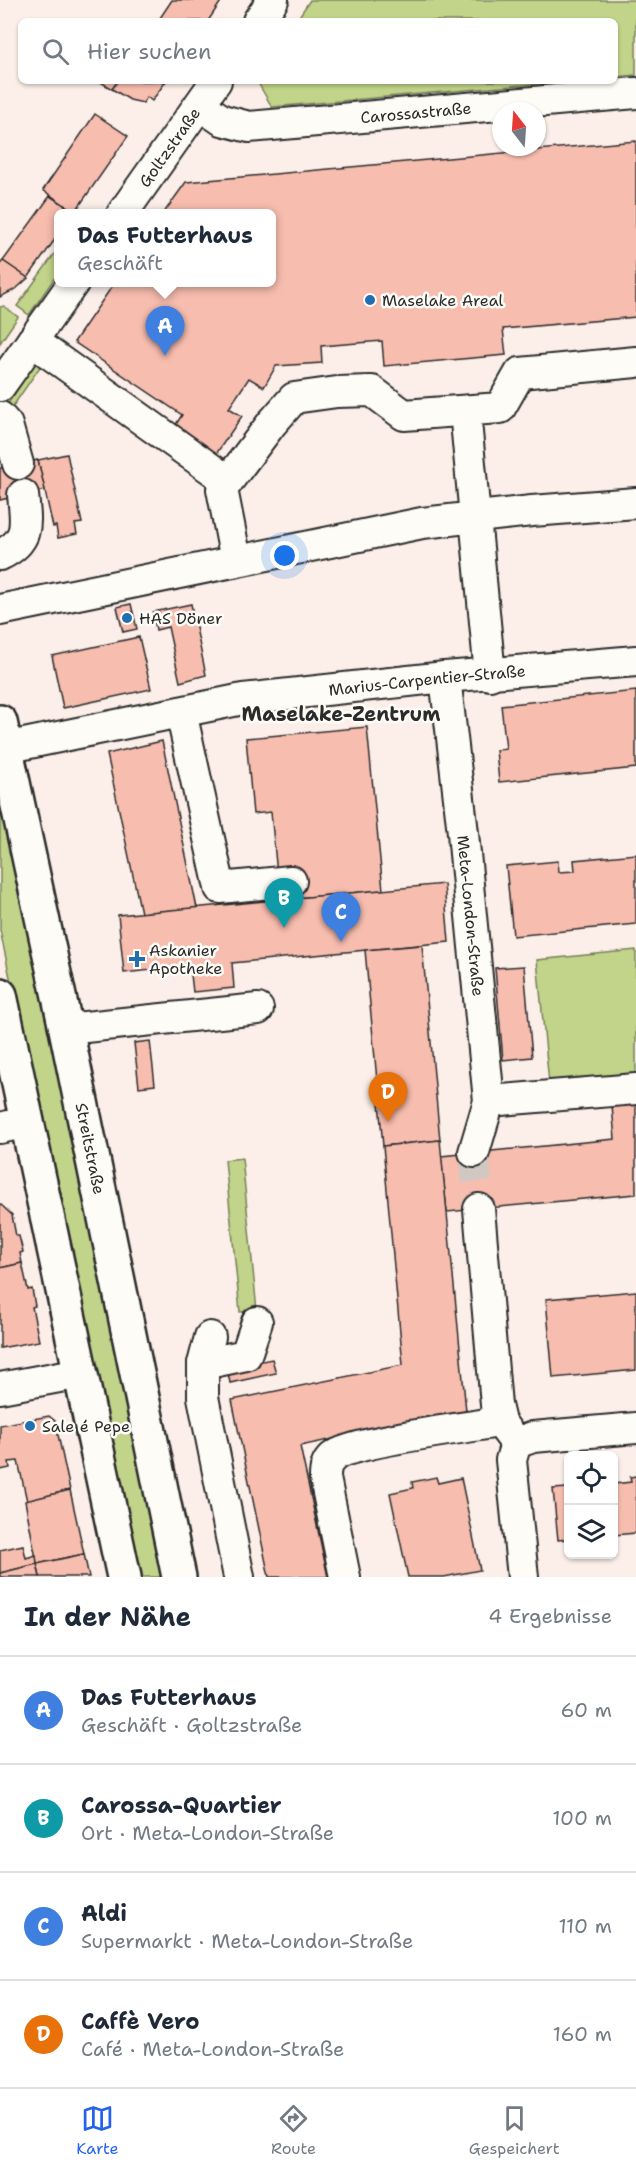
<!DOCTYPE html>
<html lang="de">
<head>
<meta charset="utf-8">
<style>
  body { margin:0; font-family:"Shantell Sans",sans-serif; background:#f6f6f7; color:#1f2937 }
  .controls { position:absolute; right:18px; bottom:18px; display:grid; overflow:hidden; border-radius:9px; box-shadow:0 2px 4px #0004 }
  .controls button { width:54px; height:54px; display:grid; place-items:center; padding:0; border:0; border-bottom:2px solid #e0e1e3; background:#fff; color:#1f2937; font:30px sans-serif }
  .compass { position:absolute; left:492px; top:102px; width:54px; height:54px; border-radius:50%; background:#fff; box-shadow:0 2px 4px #0004; rotate:343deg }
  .you { position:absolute; left:285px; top:556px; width:21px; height:21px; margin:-15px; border:4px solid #fff; border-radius:50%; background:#1a73e8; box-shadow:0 0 0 9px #1a73e833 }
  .badge { display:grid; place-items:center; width:39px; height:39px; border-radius:50%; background:#2563eb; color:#fff; font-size:20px; font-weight:700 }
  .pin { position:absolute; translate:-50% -50px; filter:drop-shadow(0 2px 3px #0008) }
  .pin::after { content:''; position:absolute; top:32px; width:21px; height:18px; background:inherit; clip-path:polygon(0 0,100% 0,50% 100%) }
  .popup { position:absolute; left:54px; top:209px; width:222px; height:78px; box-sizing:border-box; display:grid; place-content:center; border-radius:9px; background:#fff; filter:drop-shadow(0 2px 4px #0005); font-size:20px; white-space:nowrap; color:#747a83 }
  .popup b { font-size:22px; color:#1f2937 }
  .popup::after { content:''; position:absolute; left:50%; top:100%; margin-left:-12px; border:12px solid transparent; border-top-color:#fff }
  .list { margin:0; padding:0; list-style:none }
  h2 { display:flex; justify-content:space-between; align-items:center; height:78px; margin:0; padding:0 24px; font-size:26px }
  h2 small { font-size:20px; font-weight:400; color:#747a83 }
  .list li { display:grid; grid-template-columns:39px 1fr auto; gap:18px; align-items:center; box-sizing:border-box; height:108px; padding:0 24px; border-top:2px solid #e0e1e3 }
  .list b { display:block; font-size:22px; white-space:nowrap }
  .list p { margin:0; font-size:20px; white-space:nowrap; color:#747a83 }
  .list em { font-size:20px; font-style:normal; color:#747a83 }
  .icon { flex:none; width:33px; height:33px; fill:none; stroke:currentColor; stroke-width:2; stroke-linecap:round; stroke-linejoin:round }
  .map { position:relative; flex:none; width:636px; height:1577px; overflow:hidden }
  .search { position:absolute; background:#fff; box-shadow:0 2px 4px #0004; left:18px; right:18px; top:18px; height:66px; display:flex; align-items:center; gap:15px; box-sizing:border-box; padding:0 21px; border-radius:9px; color:#747a83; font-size:22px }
  .sheet { height:510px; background:#fff }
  nav { display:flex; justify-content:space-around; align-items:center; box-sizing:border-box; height:84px; border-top:2px solid #e0e1e3; background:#fff; font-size:16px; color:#747a83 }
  nav a { display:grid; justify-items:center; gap:3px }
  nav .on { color:#2563eb }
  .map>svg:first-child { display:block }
  .green { fill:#c1d489; stroke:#76805a; stroke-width:1.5 }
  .building { fill:#f7bdaf; stroke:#2b2b2b; stroke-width:1.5 }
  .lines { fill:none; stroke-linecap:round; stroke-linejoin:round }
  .minor-tunnel { stroke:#d2c8c3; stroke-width:30; stroke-dasharray:30 15; stroke-linecap:butt }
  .minor-casing { stroke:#2b2b2b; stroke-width:34 }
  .major-casing { stroke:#2b2b2b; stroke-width:38 }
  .minor { stroke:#fdfcf7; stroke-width:30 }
  .major { stroke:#fdfcf7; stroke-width:33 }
  .poi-dot { fill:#1f6fb2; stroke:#fdfcf7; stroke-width:2 }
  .labels { text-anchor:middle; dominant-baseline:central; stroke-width:5; stroke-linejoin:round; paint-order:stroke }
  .street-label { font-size:16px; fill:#2b2b2b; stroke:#fdfcf7 }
  .poi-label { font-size:16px; fill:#2b2b2b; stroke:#fdfcf7; text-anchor:start }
  .quarter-label { font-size:20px; font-weight:bold; fill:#2b2b2b; stroke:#fdfcf7 }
</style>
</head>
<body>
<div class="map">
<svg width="636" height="1577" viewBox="0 0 636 1577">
  <rect width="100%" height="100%" fill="#fcefe9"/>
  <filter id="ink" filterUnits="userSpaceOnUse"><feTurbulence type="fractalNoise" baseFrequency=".0167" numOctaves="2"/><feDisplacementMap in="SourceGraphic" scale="12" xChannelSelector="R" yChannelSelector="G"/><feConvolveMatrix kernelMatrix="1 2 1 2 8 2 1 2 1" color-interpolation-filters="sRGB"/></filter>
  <g filter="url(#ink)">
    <g class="green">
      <polygon points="310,0 636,0 636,75 615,77 615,21 296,21"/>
      <polygon points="257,81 567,81 272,107"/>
      <polygon points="58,249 58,273 29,315 17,306"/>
      <polygon points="4,306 18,317 0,343 0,307"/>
      <polygon points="38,359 44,361 11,409 7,405"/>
      <polygon points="0,797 165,1577 136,1577 0,930"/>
      <polygon points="636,950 636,1075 549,1083 537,960"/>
      <polygon points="242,1158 257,1311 240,1312 225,1160"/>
    </g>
    <g class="building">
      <polygon points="172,0 222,0 208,21 158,21"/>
      <polygon points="99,81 118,81 112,89"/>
      <polygon points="118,81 166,81 152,101 147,97 143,103 130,100 112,89"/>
      <polygon points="95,114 128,136 75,212 43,190"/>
      <polygon points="636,141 636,317 503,329 506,355 384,366 382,341 321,346 322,363 276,366 264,387 249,378 229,408 242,416 214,457 173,429 182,415 74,342 115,282 272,282 272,214 163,214 186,182"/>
      <polygon points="50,196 75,212 58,214 58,235 28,278 3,261"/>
      <polygon points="3,261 28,278 16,289 0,297 0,264"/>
      <polygon points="67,454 82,523 75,524 77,534 58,538 56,526 53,527 38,460"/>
      <polygon points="38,460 45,490 0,500 0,468"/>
      <polygon points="131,604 137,629 123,632 117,607"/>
      <polygon points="191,604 206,675 180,682 168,627 156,630 153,612"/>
      <polygon points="139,637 151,689 63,708 52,656"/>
      <polygon points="636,691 636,768 499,782 496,750 506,749 501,705"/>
      <polygon points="367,727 383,890 297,898 295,872 277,874 271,812 253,814 246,738"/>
      <polygon points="162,741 197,908 141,913 107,754"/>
      <polygon points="636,854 636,924 513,936 506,866 558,861 559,872 575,871 574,860"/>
      <polygon points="444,884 449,942 232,963 234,988 193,992 190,966 124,973 118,915"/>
      <polygon points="422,945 440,1140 383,1146 365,950"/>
      <polygon points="524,966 532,1057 503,1060 495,968"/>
      <polygon points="150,1041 155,1085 139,1087 134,1043"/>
      <polygon points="636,1104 636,1194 447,1212 441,1156 615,1139 612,1106"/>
      <polygon points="440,1140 466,1411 300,1446 328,1577 269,1577 232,1400 403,1365 383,1146"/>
      <polygon points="0,1204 12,1215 16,1236 19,1236 23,1252 20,1253 22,1263 0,1268"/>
      <polygon points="22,1263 28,1290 32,1289 35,1306 32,1307 39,1341 0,1348 0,1268"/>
      <polygon points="636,1291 636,1370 553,1378 546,1299"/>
      <polygon points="272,1359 276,1373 230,1383 227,1368"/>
      <polygon points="49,1416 55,1421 70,1490 27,1501 18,1461 9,1462 10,1468 0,1470 0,1425"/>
      <polygon points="636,1476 636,1533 614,1535 614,1484 631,1482 630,1477"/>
      <polygon points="436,1477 438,1483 461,1478 480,1570 444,1577 408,1577 390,1493 413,1488 412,1482"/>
      <polygon points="568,1488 568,1539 558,1540 553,1489"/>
      <polygon points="70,1490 84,1554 37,1564 25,1501"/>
      <polygon points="23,1545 26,1558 36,1555 37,1564 0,1573 0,1550"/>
      <polygon points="84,1554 89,1577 40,1577 37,1564"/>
      <polygon points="37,1564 40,1577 0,1577 0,1573"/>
    </g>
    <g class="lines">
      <polyline class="minor-tunnel" points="474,1152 479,1209"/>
      <g class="minor-casing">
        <g id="minor">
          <polyline points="258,21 273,0"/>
          <path id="s1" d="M 200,105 L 222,120 L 249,127 L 636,93"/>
          <path id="s2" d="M 122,214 L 216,81"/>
          <polyline points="32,341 228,481"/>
          <polyline points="0,386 74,282"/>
          <polyline points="465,411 490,675"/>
          <polyline points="0,417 7,425 18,464"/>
          <path d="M 0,555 C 30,541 26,524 23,495"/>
          <polyline points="236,560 222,489 272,423 294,398 337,392 372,391 404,415 500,408 520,373 636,362"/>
          <polyline points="0,610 422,523 532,511 636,503"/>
          <path id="s3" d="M 445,677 L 463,833 L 489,1101 L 474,1152"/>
          <polyline points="181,712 220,888 291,881"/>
          <path id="s4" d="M 5,748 L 243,699 L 445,677 L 636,661"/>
          <polyline points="66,1029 258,1009"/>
          <polyline points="489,1101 636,1089"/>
          <polyline points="0,1128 27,1122"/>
          <polyline points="479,1209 496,1405 500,1422 512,1438"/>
          <polyline points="210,1337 203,1364 203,1397 239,1577"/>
          <polyline points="203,1364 246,1355 257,1322"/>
          <polyline points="0,1388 81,1373"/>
          <path d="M 345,1577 L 325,1478 C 325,1469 326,1463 333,1457 C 350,1442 470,1427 500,1422"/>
          <polyline points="523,1577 511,1460 516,1443 533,1437 636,1428"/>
        </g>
      </g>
      <g class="major-casing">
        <g id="major">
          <path id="s5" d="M 0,722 L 66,1029 L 179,1577"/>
          <polyline points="0,995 124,1577"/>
        </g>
      </g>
      <use href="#minor" class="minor"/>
      <use href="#major" class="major"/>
    </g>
  </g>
  <g class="poi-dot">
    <circle cx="370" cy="300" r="6"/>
    <circle cx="127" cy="618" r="6"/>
    <path d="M134 950h6v6h6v6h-6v6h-6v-6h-6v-6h6z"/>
    <circle cx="30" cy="1426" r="6"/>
  </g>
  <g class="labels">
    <g class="street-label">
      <text stroke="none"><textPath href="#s1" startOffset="222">Carossastraße</textPath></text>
      <text stroke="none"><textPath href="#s2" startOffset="82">Goltzstraße</textPath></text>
      <text stroke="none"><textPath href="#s4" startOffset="428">Marius-Carpentier-Straße</textPath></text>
      <text stroke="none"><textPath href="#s3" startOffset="240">Meta-London-Straße</textPath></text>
      <text stroke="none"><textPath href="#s5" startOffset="436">Streitstraße</textPath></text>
    </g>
    <g class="poi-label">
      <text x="382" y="300">Maselake Areal</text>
      <text x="139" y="618">HAS Döner</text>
      <text x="149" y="950">Askanier<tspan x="149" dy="18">Apotheke</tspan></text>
      <text x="42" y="1426">Sale é Pepe</text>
    </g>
    <g class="quarter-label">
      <text x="341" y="714">Maselake-Zentrum</text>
    </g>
  </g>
</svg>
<div class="controls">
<button><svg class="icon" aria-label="locate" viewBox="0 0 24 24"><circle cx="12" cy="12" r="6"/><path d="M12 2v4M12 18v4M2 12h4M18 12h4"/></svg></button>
<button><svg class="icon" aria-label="layers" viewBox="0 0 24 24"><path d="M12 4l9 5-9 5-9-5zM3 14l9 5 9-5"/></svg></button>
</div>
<svg class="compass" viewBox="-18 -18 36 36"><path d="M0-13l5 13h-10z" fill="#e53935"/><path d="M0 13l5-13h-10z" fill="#747a83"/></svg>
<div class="you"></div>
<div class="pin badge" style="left:165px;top:356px;background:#3f7fe0">A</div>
<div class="popup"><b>Das Futterhaus</b>Geschäft</div>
<div class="pin badge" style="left:284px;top:928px;background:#0f9aa8">B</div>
<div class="pin badge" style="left:341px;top:942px;background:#3f7fe0">C</div>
<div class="pin badge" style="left:388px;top:1122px;background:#e8710a">D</div>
<div class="search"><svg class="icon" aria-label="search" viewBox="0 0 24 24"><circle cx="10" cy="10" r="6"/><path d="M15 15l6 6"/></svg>Hier suchen</div>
</div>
<section class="sheet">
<h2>In der Nähe<small>4 Ergebnisse</small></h2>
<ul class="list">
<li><span class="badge" style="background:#3f7fe0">A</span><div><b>Das Futterhaus</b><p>Geschäft · Goltzstraße</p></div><em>60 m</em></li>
<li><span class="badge" style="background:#0f9aa8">B</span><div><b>Carossa-Quartier</b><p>Ort · Meta-London-Straße</p></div><em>100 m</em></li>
<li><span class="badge" style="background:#3f7fe0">C</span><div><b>Aldi</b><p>Supermarkt · Meta-London-Straße</p></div><em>110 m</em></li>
<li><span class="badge" style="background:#e8710a">D</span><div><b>Caffè Vero</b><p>Café · Meta-London-Straße</p></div><em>160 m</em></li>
</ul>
</section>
<nav>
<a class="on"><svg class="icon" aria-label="map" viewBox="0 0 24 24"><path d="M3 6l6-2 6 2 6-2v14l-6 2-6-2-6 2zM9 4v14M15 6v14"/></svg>Karte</a>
<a><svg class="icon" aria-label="directions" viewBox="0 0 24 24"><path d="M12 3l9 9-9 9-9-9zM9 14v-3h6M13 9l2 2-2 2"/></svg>Route</a>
<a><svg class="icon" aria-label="saved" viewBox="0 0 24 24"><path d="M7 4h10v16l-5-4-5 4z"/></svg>Gespeichert</a>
</nav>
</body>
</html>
